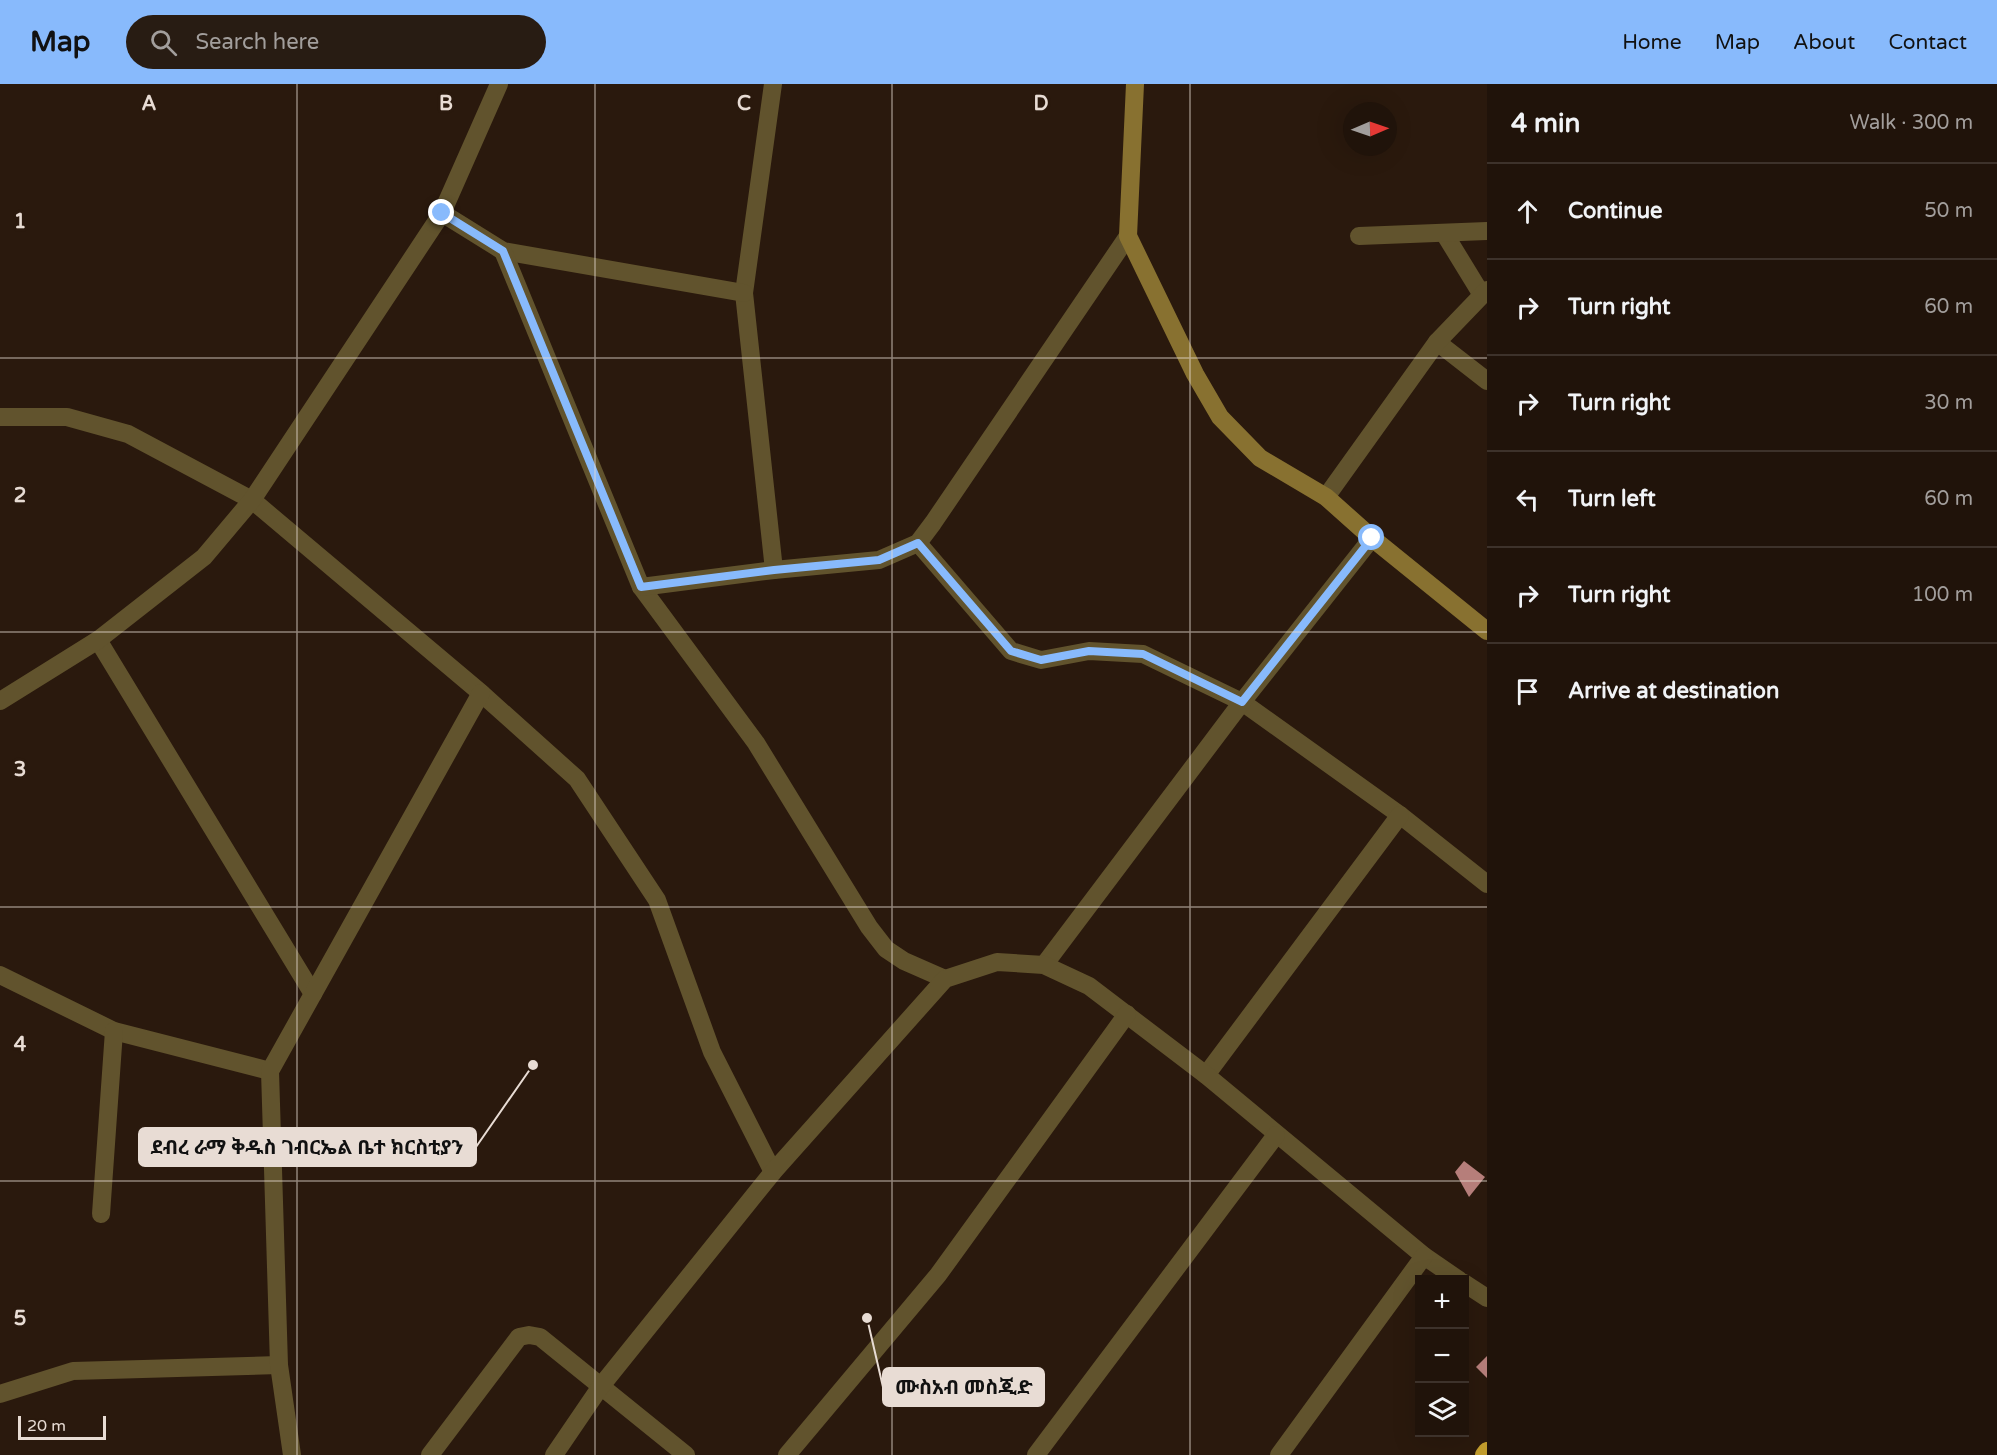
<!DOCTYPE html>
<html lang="en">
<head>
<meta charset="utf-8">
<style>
  body { margin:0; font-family:"Varela Round","Noto Sans Ethiopic",sans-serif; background:#281c13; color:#f1f3f6 }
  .controls { position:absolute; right:18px; bottom:18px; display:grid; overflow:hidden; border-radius:0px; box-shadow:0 6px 24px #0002 }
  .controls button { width:54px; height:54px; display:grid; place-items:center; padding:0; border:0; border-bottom:2px solid #3d322b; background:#20130a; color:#f1f3f6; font:30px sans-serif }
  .compass { position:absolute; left:1343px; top:18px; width:54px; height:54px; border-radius:50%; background:#20130a; box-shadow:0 6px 24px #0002; rotate:88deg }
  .scale { position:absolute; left:18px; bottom:15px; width:88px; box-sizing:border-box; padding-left:6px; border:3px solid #e8dcd4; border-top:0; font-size:16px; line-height:21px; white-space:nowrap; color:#e8dcd4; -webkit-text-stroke:4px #2a190d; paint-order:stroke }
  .stop { position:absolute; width:18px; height:18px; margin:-14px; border:4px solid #88bafc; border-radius:50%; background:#fff }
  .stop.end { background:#88bafc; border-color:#fff; box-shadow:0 2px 6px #0008 }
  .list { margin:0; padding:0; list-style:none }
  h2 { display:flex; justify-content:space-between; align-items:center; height:78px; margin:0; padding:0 24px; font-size:26px }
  h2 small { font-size:20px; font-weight:400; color:#a29e9c }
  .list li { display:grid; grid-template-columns:39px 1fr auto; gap:18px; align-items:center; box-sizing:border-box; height:96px; padding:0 24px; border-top:2px solid #3d322b }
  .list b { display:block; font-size:22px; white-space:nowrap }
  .list em { font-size:20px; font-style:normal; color:#a29e9c }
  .icon { flex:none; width:33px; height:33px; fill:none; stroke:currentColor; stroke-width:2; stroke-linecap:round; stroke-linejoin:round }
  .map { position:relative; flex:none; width:1487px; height:1371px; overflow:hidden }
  header { display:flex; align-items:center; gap:36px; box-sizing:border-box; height:84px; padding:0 30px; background:#88bafc; color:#111 }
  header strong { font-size:28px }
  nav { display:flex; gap:33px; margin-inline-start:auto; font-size:21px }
  .search { width:420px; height:54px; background:#281c13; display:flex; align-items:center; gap:15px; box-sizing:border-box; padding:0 21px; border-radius:33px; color:#a29e9c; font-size:22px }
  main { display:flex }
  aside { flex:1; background:#20130a }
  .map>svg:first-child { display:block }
  .building { fill:#b67e7a }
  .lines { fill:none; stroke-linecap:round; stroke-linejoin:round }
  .street { stroke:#61532d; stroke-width:18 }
  .secondary { stroke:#887130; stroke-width:18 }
  .highway { stroke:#c19c2d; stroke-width:18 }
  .route { stroke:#88bafc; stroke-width:8 }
  .grid { fill:none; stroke:#e8dcd4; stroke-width:1.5; stroke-opacity:0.55 }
  .grid-label { font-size:20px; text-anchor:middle; font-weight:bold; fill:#e8dcd4; stroke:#2a190d; stroke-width:6; stroke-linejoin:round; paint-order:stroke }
  .leader { fill:none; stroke:#e8dcd4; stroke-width:2 }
  .callout-dot { fill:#e8dcd4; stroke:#2a190d; stroke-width:2 }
  .callout { fill:#e8dcd4; stroke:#e8dcd4; stroke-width:2 }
  .callout-label { font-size:20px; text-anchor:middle; font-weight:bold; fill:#111 }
</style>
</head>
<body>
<header>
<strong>Map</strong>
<div class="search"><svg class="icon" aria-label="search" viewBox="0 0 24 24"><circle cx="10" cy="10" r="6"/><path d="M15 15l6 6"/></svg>Search here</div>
<nav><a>Home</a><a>Map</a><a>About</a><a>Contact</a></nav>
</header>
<main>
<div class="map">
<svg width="1487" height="1371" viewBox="0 0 1487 1371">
  <rect width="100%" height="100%" fill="#2a190d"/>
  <g class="building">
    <polygon points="1464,1077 1485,1093 1469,1113 1455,1088"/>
    <polygon points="1487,1272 1487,1294 1476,1283"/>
  </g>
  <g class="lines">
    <g class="street">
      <polyline points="773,0 744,209 774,486"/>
      <polyline points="442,129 503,167 744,209"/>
      <polyline points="1444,149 1482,211"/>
      <polyline points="1359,152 1487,147"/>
      <polyline points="503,167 641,503 756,659 869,843 886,865 904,877 945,895"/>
      <polyline points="1437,258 1487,297"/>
      <polyline points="0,333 67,333 128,350 252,416 481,609 577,695 657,816 712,968 773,1088"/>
      <polyline points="1326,413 1437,258 1487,206"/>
      <polyline points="918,459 1011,567 1041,576 1089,567 1143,570 1242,618 1400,731 1487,800"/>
      <polyline points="641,503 774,486 879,476 918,459 933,439 1128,152"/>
      <polyline points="98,556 313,910"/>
      <polyline points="0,617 98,556 204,473 252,416 442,129 499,0"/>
      <polyline points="1044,881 1242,618 1372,454"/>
      <polyline points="0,891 114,947 270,987"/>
      <polyline points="1206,991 1400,731"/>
      <polyline points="101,1130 114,947"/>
      <polyline points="1464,1199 1487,1214"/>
      <polyline points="0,1310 73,1287 279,1281"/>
      <polyline points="292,1371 279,1281 270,987 481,609"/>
      <polyline points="430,1371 519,1253 529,1251 540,1253 686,1371"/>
      <polyline points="554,1371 601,1302 773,1088 945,895 997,878 1044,881 1089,902 1206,991 1424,1172 1459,1196"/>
      <polyline points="787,1371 938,1191 1127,930"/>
      <polyline points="1036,1371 1276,1051"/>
      <polyline points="1279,1371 1424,1172"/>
    </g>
    <polyline class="secondary" points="1135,0 1128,152 1195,290 1220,333 1260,374 1326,413 1372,454 1487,547"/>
    <polyline class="highway" points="1484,1371 1487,1367"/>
  </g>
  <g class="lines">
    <polyline class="route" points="442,129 503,167 641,503 774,486 879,476 918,459 1011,567 1041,576 1089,567 1143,570 1242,618 1372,454"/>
  </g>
  <path class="grid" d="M 297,0 L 297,1371M 595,0 L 595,1371M 892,0 L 892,1371M 1190,0 L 1190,1371M 0,274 L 1487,274M 0,548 L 1487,548M 0,823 L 1487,823M 0,1097 L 1487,1097"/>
  <g class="grid-label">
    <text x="149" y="26">A</text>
    <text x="446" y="26">B</text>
    <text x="744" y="26">C</text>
    <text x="1041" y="26">D</text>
    <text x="20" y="144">1</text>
    <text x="20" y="418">2</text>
    <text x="20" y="692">3</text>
    <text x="20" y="967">4</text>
    <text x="20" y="1241">5</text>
  </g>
  <path class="leader" d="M533 981L476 1063M867 1234L883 1303"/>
  <g class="callout-dot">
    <circle cx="533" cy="981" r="6"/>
    <circle cx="867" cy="1234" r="6"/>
  </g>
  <g class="callout">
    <rect x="139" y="1044" width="337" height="38" rx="6"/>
    <rect x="883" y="1284" width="161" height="38" rx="6"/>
  </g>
  <g class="callout-label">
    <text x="307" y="1070">ደብረ ራማ ቅዱስ ገብርኤል ቤተ ክርስቲያን</text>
    <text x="964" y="1310">ሙስአብ መስጂድ</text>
  </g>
</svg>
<div class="controls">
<button>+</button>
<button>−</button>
<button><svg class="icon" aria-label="layers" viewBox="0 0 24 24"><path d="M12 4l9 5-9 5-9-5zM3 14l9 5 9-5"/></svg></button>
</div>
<svg class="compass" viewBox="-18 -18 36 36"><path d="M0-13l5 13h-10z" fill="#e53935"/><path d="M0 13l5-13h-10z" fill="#a29e9c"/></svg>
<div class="scale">20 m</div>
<div class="stop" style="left:1372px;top:454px"></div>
<div class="stop end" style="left:442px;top:129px"></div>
</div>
<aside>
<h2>4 min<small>Walk · 300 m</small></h2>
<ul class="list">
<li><svg class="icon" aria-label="ahead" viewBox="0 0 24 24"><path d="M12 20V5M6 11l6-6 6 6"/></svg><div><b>Continue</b></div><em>50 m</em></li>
<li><svg class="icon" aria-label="right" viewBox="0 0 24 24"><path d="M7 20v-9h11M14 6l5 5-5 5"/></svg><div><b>Turn right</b></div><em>60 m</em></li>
<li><svg class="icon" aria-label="right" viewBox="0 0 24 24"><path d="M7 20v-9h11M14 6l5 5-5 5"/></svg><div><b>Turn right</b></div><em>30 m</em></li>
<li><svg class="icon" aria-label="left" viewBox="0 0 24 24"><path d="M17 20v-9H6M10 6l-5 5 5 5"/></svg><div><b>Turn left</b></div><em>60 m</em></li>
<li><svg class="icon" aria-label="right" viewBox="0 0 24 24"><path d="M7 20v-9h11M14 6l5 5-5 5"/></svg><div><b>Turn right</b></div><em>100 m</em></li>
<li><svg class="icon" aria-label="arrive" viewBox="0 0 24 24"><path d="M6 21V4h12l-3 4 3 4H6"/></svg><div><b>Arrive at destination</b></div></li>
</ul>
</aside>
</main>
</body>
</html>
